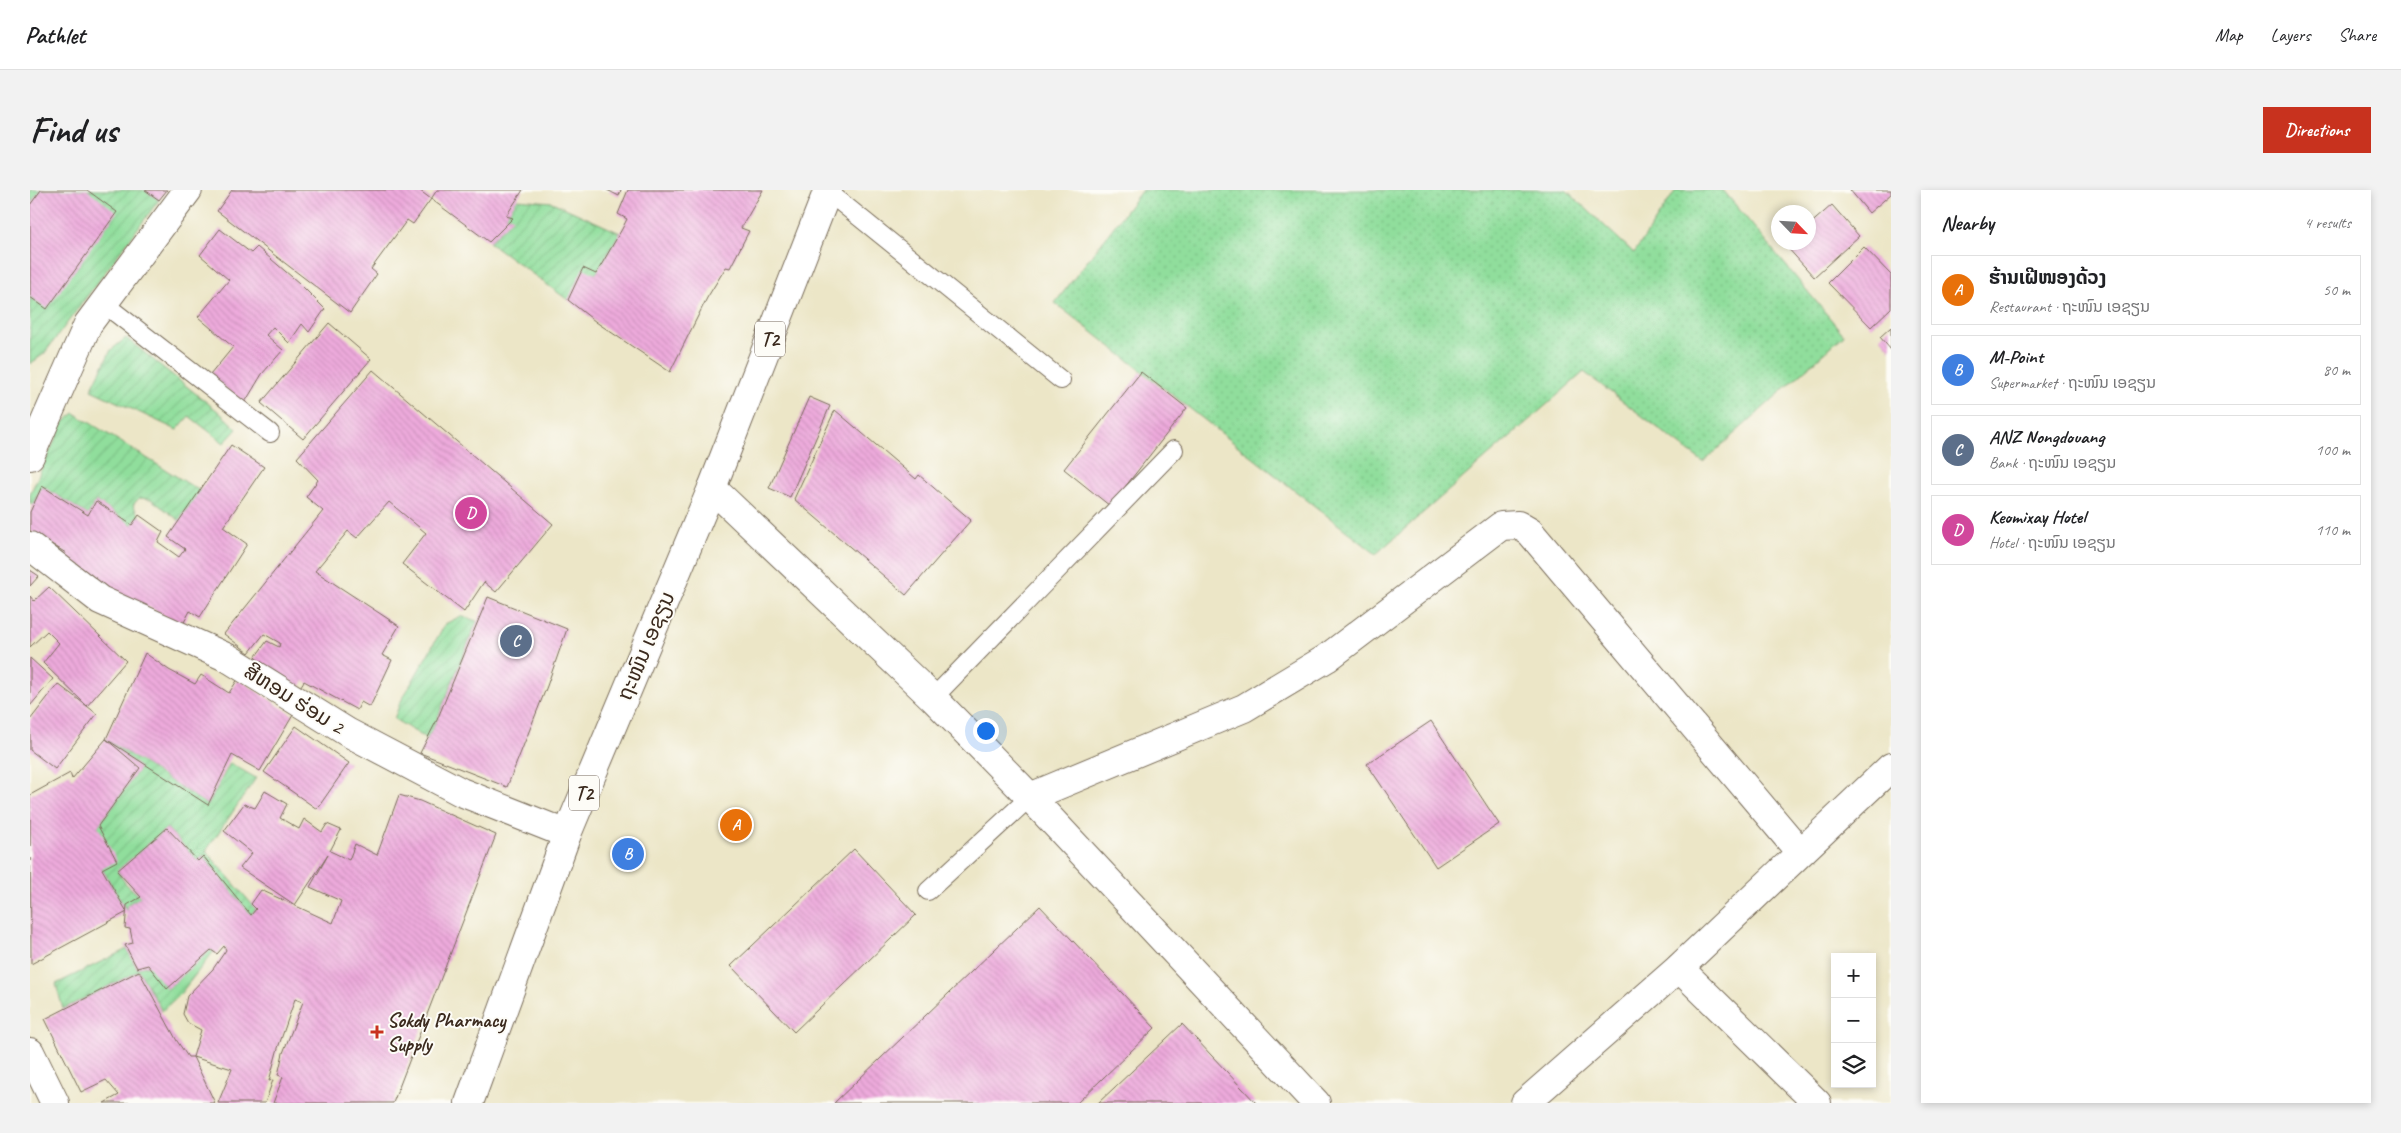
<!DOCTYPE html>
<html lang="en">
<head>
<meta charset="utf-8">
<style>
  body { margin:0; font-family:Caveat,"Noto Sans Lao",sans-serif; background:#f2f2f2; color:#202124 }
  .controls { position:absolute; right:15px; bottom:15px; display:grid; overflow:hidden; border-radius:0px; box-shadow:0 2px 8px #0003 }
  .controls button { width:45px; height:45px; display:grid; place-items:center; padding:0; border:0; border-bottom:1px solid #e0e0e0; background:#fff; color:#202124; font:25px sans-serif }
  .compass { position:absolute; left:1741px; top:15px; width:45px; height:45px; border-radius:50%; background:#fff; box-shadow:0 2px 8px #0003; rotate:115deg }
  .you { position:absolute; left:955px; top:540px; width:18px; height:18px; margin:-12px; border:4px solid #fff; border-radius:50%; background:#1a73e8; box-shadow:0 0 0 8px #1a73e833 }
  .badge { display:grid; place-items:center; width:32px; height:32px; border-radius:50%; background:#c8321e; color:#fff; font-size:16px; font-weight:700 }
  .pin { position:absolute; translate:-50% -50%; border:2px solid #fff; box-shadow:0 1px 5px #0006 }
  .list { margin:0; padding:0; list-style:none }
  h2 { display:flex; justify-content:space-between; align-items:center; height:65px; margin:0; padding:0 20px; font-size:21px }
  h2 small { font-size:16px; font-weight:400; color:#757577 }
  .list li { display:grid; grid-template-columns:32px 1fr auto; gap:15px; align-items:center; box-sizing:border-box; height:70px; margin:0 10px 10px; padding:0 10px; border:1px solid #e0e0e0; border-radius:0px }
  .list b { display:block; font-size:19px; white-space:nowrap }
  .list p { margin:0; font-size:16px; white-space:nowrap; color:#757577 }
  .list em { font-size:16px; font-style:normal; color:#757577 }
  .icon { flex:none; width:28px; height:28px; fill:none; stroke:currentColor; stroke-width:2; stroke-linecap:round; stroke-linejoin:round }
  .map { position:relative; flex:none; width:1861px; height:913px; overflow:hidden; border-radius:0px }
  header { display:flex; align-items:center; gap:30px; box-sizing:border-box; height:70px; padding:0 25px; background:#fff; border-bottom:1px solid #e0e0e0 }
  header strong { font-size:24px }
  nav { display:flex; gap:28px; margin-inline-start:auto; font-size:18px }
  .intro { display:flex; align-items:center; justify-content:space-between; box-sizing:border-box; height:120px; padding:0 30px }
  h1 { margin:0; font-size:35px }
  .button { padding:12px 22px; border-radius:0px; background:#c8321e; color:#fff; font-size:18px; font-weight:700 }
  main { display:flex; gap:30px; padding:0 30px }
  aside { flex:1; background:#fff; border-radius:0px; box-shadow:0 2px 8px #0003 }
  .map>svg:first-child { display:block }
  .grass { fill:url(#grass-dots); stroke:#66845d }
  .garden { fill:url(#garden-furrows); stroke:#66845d }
  .building { fill:url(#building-back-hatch) }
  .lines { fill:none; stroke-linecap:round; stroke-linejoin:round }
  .service-casing { stroke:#796c59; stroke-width:20 }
  .minor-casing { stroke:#796c59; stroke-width:30 }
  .tertiary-casing { stroke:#796c59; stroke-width:30 }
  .primary-casing { stroke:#796c59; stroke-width:30 }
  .service { stroke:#fff; stroke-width:18 }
  .minor { stroke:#fff; stroke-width:28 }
  .tertiary { stroke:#fff; stroke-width:28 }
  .primary { stroke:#fff; stroke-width:28 }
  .poi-dot { fill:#c8321e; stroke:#fdfcf7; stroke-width:2 }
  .labels { text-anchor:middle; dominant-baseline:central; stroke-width:4; stroke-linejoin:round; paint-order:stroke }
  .shield { fill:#fdfcf7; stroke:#75695f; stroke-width:1 }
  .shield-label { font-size:20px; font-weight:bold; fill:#3b2a1e }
  .street-label { font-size:21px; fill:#3b2a1e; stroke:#fdfcf7 }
  .poi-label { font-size:21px; font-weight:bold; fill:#3b2a1e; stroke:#fdfcf7; text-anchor:start }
</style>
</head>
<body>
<header>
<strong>Pathlet</strong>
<nav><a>Map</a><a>Layers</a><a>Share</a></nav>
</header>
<div class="intro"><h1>Find us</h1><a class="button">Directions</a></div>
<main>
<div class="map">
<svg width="1861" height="913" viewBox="0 0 1861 913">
  <defs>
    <pattern id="grass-dots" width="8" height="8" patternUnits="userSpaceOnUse" patternTransform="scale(1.25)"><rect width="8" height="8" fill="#90de9c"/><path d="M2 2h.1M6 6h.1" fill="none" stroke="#7dbf86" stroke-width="1.8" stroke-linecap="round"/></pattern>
    <pattern id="garden-furrows" width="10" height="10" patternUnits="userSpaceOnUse" patternTransform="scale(1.25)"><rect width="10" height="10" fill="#90de9c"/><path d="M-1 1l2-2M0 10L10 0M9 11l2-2" fill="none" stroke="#7dbf86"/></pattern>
    <pattern id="building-back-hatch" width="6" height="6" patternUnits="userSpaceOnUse" patternTransform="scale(1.25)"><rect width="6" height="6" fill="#edaadc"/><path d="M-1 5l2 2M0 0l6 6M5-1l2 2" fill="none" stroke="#cc92bc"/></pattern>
  </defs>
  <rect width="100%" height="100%" fill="#fdfcf7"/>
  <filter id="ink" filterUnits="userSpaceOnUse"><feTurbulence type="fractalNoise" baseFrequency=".02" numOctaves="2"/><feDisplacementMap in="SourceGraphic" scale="10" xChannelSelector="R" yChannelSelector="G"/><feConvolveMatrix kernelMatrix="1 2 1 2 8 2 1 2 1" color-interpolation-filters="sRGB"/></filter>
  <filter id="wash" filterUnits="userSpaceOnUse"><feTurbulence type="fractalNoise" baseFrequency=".0096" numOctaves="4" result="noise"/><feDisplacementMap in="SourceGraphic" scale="20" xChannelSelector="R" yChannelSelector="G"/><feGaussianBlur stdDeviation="1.12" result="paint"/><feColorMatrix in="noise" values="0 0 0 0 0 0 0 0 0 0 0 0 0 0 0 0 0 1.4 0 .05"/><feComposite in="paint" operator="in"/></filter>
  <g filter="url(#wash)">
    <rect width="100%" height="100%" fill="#ece6c7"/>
    <polygon class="grass" points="1112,0 1536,0 1604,63 1646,0 1693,0 1814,145 1673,272 1554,182 1346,364 1025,113"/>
    <g class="garden">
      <polygon points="0,0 115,0 129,10 14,164 0,174"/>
      <polygon points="487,9 522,12 590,43 566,84 538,110 459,52 482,28 476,26"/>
      <polygon points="96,148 189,222 207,239 194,253 159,226 147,240 61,200 81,160"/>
      <polygon points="44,223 170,301 150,331 121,309 109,308 103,315 109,325 102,335 66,311 58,325 12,296 3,315 0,313 0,304 33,233"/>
      <polygon points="431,426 447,431 407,530 397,549 364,529 370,513 415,434"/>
      <polygon points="76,549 178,615 200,573 226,588 176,661 226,719 221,725 173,666 168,671 137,638 87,681 96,694 111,707 97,715 97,722 72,679 68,636 110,578"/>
      <polygon points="97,759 107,778 181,760 184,761 151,803 132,821 109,781 33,819 26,794"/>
    </g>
    <g id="blocks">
      <g class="building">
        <polygon points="11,0 57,0 87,22 17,119 0,107 0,15"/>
        <polygon points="115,0 137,0 129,10"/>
        <polygon points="202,0 389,0 401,9 383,34 377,30 341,79 347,84 320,123 187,21"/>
        <polygon points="407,0 493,0 476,26 483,28 459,52 401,9"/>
        <polygon points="577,0 591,0 589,6"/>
        <polygon points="598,0 733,0 711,38 719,41 700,78 696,77 677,108 640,182 566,132 538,110 553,78 566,84 592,39 597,29 588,24"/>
        <polygon points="1820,0 1861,0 1861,4 1839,23"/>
        <polygon points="1802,15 1829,46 1784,87 1756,56 1760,52 1778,52 1778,36"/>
        <polygon points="190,39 221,63 227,57 269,93 295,119 279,142 272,134 259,153 243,137 236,145 253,160 232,184 214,214 180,185 203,157 168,127 199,90 170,65"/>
        <polygon points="1834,57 1861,85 1861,118 1841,137 1798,93"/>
        <polygon points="299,133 341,169 273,249 231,213"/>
        <polygon points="1861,137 1861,160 1850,147"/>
        <polygon points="343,180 523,334 466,402 454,392 434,422 372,374 396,343 359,312 327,348 318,341 285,381 369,436 352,465 362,470 340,517 331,512 327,520 274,491 269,499 220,474 237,451 249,457 250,453 234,444 219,463 194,444 293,321 276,307 288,290 267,268"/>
        <polygon points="1111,182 1157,218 1080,316 1034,279"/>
        <polygon points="779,207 800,216 760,307 739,298"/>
        <polygon points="805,220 886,289 889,285 941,330 876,405 764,309"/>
        <polygon points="201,255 234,277 193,337 217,354 170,427 160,421 152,436 119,417 112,423 29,375 36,363 0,341 0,322 12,296 58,325 66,311 102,335 109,325 133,342 128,352 149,367 155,359 138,347"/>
        <polygon points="0,380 9,386 0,396"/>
        <polygon points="19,397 96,471 57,516 67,524 25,579 0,560 0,530 28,494 57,516 13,473 29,453 17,441 0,457 0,406 4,411"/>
        <polygon points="458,407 537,439 517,496 477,597 390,563 407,530"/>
        <polygon points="115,463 139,480 165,494 171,485 199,503 208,489 263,525 230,581 202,565 178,615 76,549"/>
        <polygon points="0,468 23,489 0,516"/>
        <polygon points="1401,531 1469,634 1406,677 1337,574"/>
        <polygon points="266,536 319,573 287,619 234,582"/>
        <polygon points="76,549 110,578 68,636 87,671 72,679 97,722 1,774 0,605 40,583 42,589"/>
        <polygon points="235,601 257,614 250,628 269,639 274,629 292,642 297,634 311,640 300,661 319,670 325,654 347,665 369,605 390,611 466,645 363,913 243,913 253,887 248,885 253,863 273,812 265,809 248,858 239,891 243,890 235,913 188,913 202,879 163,867 171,840 158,833 153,824 157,806 183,779 196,760 194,756 187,764 181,760 137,799 118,775 107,778 95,755 103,753 100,739 95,738 97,715 111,707 87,681 137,638 168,671 173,666 221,725 226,719 221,714 231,700 303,733 311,711 280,697 298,665 265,715 210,678 222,663 194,641 214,614 225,618"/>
        <polygon points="824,659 886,725 764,842 701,776"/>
        <polygon points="1010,716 1125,838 1047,913 804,913"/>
        <polygon points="109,781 147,851 158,867 163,867 185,913 74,913 89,905 76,890 51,902 15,829"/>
        <polygon points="1152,834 1226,913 1068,913"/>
      </g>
    </g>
  </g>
  <g filter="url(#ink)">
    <use href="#blocks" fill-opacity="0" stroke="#796c59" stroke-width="1"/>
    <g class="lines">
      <g class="service-casing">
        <g id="service">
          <polyline points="797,1 1031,190"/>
          <polyline points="73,113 240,243"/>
          <polyline points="903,508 1144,260"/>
          <polyline points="898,701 1000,607"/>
        </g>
      </g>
      <g class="minor-casing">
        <g id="minor">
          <polyline points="0,266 58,134 158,0"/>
          <polyline points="682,298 903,508 1000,607 1286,913"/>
          <polyline points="0,356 70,410 198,468 317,542 431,602 537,644"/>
          <polyline points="1000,607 1214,518 1297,468 1471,336 1488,335 1500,342 1770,662"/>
          <polyline points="1649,778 1787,913"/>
          <polyline points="1495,913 1649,778 1861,577"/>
        </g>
      </g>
      <g class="tertiary-casing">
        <polyline id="tertiary" points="0,862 25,913"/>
      </g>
      <g class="primary-casing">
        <polyline id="primary" points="439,913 537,644 682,298 798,0"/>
      </g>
      <use href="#service" class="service"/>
      <use href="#minor" class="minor"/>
      <use href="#tertiary" class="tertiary"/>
      <use href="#primary" class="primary"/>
    </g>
  </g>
  <path class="poi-dot" d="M344.5 834.5h5v5h5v5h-5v5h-5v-5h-5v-5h5z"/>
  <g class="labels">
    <g class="shield">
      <rect x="725" y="131.5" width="30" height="35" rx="4"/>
      <rect x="539" y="585.5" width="30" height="35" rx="4"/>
    </g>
    <g class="shield-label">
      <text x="740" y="149">T2</text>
      <text x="554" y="603">T2</text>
    </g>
    <g class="street-label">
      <text transform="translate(616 456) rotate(-67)">ຖະໜົນ ເອຊຽນ</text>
      <text transform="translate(264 509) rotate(32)">ສີຫອມ ຮ່ອມ 2</text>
    </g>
    <g class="poi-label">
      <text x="357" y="830">Sokdy Pharmacy<tspan x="357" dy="24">Supply</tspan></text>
    </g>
  </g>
</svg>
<div class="controls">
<button>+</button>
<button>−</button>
<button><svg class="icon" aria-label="layers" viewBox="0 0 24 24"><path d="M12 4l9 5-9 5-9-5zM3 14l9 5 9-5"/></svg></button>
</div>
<svg class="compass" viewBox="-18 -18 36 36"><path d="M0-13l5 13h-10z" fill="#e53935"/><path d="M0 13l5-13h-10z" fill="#757577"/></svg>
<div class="you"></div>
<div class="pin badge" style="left:706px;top:635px;background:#e8710a">A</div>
<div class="pin badge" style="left:598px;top:664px;background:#3f7fe0">B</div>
<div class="pin badge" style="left:486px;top:451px;background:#5c6f8a">C</div>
<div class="pin badge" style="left:441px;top:323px;background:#d1479c">D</div>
</div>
<aside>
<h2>Nearby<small>4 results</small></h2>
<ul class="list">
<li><span class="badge" style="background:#e8710a">A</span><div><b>ຮ້ານເຝີໜອງດ້ວງ</b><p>Restaurant · ຖະໜົນ ເອຊຽນ</p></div><em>50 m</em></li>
<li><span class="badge" style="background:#3f7fe0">B</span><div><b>M-Point</b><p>Supermarket · ຖະໜົນ ເອຊຽນ</p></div><em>80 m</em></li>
<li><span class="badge" style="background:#5c6f8a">C</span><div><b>ANZ Nongdouang</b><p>Bank · ຖະໜົນ ເອຊຽນ</p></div><em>100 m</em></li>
<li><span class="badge" style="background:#d1479c">D</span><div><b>Keomixay Hotel</b><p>Hotel · ຖະໜົນ ເອຊຽນ</p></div><em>110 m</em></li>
</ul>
</aside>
</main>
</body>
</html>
